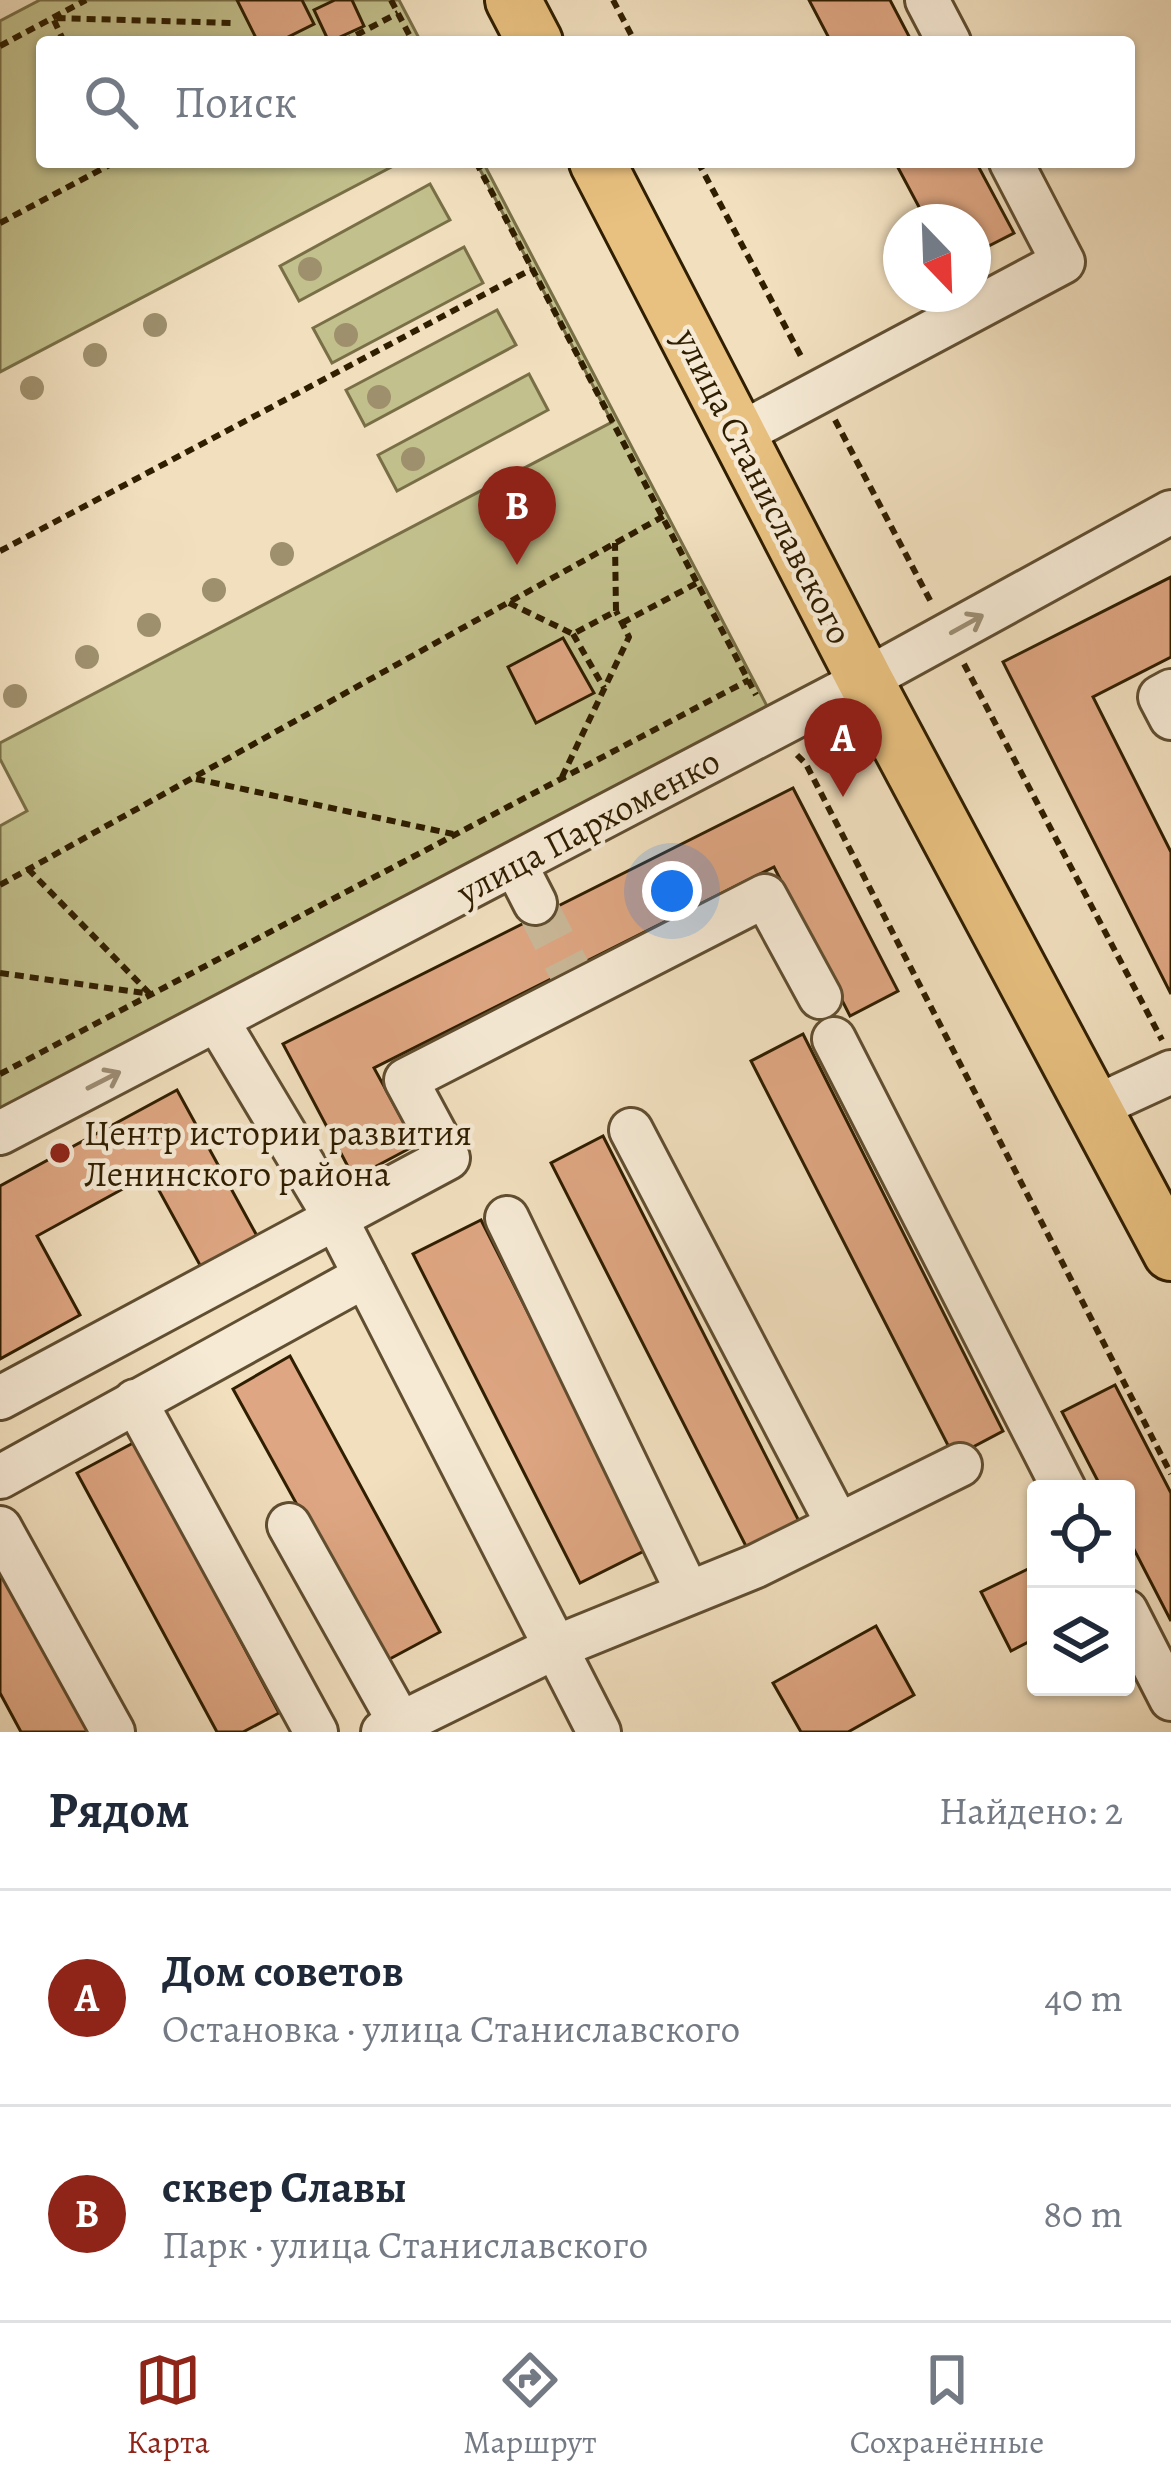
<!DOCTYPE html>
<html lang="ru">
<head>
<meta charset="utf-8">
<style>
  body { margin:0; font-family:Alegreya,serif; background:#f2f2f3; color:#1f2937 }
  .controls { position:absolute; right:36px; bottom:36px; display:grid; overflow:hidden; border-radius:12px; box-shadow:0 3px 9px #0004 }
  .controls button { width:108px; height:108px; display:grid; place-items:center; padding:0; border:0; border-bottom:3px solid #e0e1e3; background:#fff; color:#1f2937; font:60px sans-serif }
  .compass { position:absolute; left:883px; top:204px; width:108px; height:108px; border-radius:50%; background:#fff; box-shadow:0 3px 9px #0004; rotate:157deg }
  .you { position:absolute; left:672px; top:891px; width:42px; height:42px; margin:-30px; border:9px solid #fff; border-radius:50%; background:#1a73e8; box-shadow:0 0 0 18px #1a73e833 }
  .badge { display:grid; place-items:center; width:78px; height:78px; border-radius:50%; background:#8f2418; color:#fff; font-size:39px; font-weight:700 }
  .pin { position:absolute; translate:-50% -99px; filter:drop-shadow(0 3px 6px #0008) }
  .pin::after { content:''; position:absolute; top:63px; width:42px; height:36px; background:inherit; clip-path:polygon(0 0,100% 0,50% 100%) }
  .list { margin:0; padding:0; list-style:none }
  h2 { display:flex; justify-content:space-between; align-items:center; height:156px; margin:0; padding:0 48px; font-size:51px }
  h2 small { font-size:39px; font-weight:400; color:#747a83 }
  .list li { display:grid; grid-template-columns:78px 1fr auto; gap:36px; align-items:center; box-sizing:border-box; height:216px; padding:0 48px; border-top:3px solid #e0e1e3 }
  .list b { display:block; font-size:45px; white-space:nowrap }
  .list p { margin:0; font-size:39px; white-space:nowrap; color:#747a83 }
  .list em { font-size:39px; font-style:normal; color:#747a83 }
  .icon { flex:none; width:66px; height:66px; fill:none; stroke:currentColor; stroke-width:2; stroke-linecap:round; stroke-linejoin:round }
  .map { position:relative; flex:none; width:1171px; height:1732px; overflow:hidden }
  .search { position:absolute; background:#fff; box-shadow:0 3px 9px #0004; left:36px; right:36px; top:36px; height:132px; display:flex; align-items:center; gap:30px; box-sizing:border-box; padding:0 42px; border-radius:12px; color:#747a83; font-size:45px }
  .sheet { height:588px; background:#fff }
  nav { display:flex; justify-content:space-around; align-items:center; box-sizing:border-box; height:168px; border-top:3px solid #e0e1e3; background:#fff; font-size:33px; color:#747a83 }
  nav a { display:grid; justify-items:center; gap:6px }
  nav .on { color:#8f2418 }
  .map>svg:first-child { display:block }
  .green { fill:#c2c08c; stroke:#796f46; stroke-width:3 }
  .building { fill:#dea682; stroke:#301e00; stroke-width:3 }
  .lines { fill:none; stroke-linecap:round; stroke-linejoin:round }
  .minor-tunnel { stroke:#cab898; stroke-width:42; stroke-dasharray:42 21; stroke-linecap:butt }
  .minor-casing { stroke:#604e30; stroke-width:48 }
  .major-casing { stroke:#301e00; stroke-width:60 }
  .path { stroke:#301e00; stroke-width:6; stroke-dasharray:9 6; stroke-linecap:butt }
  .minor { stroke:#f6ead5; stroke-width:42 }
  .major { stroke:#e8c07f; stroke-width:54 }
  .tree { fill:#9f906d }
  .oneway { stroke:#9d8e75 }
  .poi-dot { fill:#8f2418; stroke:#f6ead5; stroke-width:4.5 }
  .labels { text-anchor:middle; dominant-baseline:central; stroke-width:9; stroke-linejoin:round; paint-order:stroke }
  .street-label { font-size:36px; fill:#301e00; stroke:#f6ead5 }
  .poi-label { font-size:36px; fill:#301e00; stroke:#f6ead5; text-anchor:start }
</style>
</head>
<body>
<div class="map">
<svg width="1171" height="1732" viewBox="0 0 1171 1732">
  <rect width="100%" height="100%" fill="#f1dfbe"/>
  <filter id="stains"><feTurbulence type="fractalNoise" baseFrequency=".00167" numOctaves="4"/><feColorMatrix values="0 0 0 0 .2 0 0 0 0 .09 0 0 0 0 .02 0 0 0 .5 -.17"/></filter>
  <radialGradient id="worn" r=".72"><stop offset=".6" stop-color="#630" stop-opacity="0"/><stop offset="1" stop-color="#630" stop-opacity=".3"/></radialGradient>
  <g class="green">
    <polygon points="40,0 399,0 421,42 42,42 42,162 401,162 0,372 0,21"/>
    <polygon points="476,162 483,162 768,708 0,1109 0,826 27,811 0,759 0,743 612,422"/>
    <polygon points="430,184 450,220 299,301 280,266"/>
    <polygon points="464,247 483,283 332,363 313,328"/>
    <polygon points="497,310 516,345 365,426 346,390"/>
    <polygon points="529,374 548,410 397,491 378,455"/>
  </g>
  <g class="building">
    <polygon points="237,0 302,0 314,24 278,42 258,42"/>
    <polygon points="335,0 352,0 364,26 329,42 314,10"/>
    <polygon points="809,0 890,0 912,42 831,42"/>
    <polygon points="895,162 976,162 1014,233 973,254 973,222 927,222"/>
    <polygon points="1171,577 1171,657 1093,697 1171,852 1171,994 1003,662"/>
    <polygon points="563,638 594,693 536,723 508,667"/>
    <polygon points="793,788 898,991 850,1016 774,867 374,1068 416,1145 354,1178 283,1044"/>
    <polygon points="803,1034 1003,1431 954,1457 751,1061"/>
    <polygon points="177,1090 262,1245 206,1276 150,1174 37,1236 80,1315 0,1359 0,1186"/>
    <polygon points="603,1136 804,1531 752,1558 551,1163"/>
    <polygon points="481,1220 648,1549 580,1583 413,1254"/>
    <polygon points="290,1356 440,1632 384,1662 233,1389"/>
    <polygon points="1115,1385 1171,1493 1171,1621 1126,1534 1126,1489 1102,1489 1062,1412"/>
    <polygon points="135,1442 279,1713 243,1732 217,1732 77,1473"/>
    <polygon points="1034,1566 1036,1638 1011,1651 981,1592"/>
    <polygon points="0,1567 89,1732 21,1732 0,1693"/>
    <polygon points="876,1626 914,1695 848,1732 801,1732 773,1683"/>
  </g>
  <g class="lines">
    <polyline class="minor-tunnel" points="535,903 580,991"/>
    <g class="minor-casing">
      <g id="minor">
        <polyline points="927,0 949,42"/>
        <polyline points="738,435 1063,262 1011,162"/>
        <polyline points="1171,691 1160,697 1171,718"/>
        <polyline points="515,864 535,903"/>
        <polyline points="218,1022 336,1219 599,1732"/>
        <polyline points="834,1039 1064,1489"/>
        <polyline points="1093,1108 1171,1072"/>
        <polyline points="631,1130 838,1525"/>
        <polyline points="0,1133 865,680 1171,512"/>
        <polyline points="507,1218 688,1593"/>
        <polyline points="0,1398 448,1158 406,1080 765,896 820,997"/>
        <polyline points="135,1401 316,1732"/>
        <polyline points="0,1477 365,1276"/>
        <polyline points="289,1525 400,1723"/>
        <polyline points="0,1528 113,1732"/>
        <polyline points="1126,1611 1171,1699"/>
        <polyline points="383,1732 554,1648 756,1566 960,1465"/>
      </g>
    </g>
    <g class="major-casing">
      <g id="major">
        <polyline points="513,0 535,42"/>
        <polyline points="597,162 865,680 1171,1253"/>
      </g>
    </g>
    <g class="path">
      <polyline points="391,0 413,42"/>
      <polyline points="613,0 635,42"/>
      <polyline points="64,42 53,18 232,23"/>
      <polyline points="343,42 398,13"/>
      <polyline points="0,46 86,0"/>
      <polyline points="476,162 756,695"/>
      <polyline points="698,162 803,360"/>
      <polyline points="0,223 115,162"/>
      <polyline points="835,420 932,604"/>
      <polyline points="0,551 532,269"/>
      <polyline points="509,603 573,634 616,611 615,543"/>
      <polyline points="622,623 697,583"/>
      <polyline points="573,634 604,688"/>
      <polyline points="964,664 1162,1040"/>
      <polyline points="797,755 806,764 1171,1474"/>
      <polyline points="562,777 629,637 616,611"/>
      <polyline points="196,779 453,834"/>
      <polyline points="28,869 151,995"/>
      <polyline points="0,885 664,516"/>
      <polyline points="0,973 151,994"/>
      <polyline points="0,1074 749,680"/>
    </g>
    <use href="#minor" class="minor"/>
    <use href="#major" class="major"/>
  </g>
  <g class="tree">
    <circle cx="310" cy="269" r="12"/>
    <circle cx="155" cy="325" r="12"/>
    <circle cx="346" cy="335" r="12"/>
    <circle cx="95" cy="355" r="12"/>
    <circle cx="32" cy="388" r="12"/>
    <circle cx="379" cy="397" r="12"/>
    <circle cx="413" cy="459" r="12"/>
    <circle cx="282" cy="554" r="12"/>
    <circle cx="214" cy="590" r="12"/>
    <circle cx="149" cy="625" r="12"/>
    <circle cx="87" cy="657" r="12"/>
    <circle cx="15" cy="696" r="12"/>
  </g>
  <defs><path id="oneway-shaft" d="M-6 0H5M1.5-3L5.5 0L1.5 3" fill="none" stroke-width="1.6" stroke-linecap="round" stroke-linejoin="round" transform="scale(3)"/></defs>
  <g class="oneway">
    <use href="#oneway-shaft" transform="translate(967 624) rotate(-29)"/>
    <use href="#oneway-shaft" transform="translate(104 1080) rotate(-27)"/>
  </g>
  <circle class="poi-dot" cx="60" cy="1153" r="12"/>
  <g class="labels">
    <g class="street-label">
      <text transform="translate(764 486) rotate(63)">улица Станиславского</text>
      <text transform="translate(588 826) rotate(-28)">улица Пархоменко</text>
    </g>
    <g class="poi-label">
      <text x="84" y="1132">Центр истории развития<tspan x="84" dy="41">Ленинского района</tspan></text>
    </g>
  </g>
  <rect width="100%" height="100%" filter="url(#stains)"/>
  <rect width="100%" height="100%" fill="url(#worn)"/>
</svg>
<div class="controls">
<button><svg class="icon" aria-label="locate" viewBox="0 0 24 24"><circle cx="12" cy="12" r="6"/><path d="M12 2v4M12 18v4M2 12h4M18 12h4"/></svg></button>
<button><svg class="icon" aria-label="layers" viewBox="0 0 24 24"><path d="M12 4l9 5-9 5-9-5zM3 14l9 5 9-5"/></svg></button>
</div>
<svg class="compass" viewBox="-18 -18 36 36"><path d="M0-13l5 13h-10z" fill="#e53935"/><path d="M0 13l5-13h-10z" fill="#747a83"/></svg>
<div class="you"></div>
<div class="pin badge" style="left:843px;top:797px">A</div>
<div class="pin badge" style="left:517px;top:565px">B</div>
<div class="search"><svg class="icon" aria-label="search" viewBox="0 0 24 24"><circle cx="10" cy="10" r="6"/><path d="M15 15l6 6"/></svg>Поиск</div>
</div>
<section class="sheet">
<h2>Рядом<small>Найдено: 2</small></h2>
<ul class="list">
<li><span class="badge">A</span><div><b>Дом советов</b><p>Остановка · улица Станиславского</p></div><em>40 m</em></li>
<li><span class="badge">B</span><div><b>сквер Славы</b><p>Парк · улица Станиславского</p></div><em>80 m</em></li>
</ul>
</section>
<nav>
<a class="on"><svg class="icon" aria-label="map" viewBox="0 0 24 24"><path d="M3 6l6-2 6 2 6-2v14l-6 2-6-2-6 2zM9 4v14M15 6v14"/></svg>Карта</a>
<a><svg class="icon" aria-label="directions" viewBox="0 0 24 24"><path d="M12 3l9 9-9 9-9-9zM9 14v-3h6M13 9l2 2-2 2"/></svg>Маршрут</a>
<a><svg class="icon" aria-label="saved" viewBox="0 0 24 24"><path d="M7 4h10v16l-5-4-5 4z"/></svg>Сохранённые</a>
</nav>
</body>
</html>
